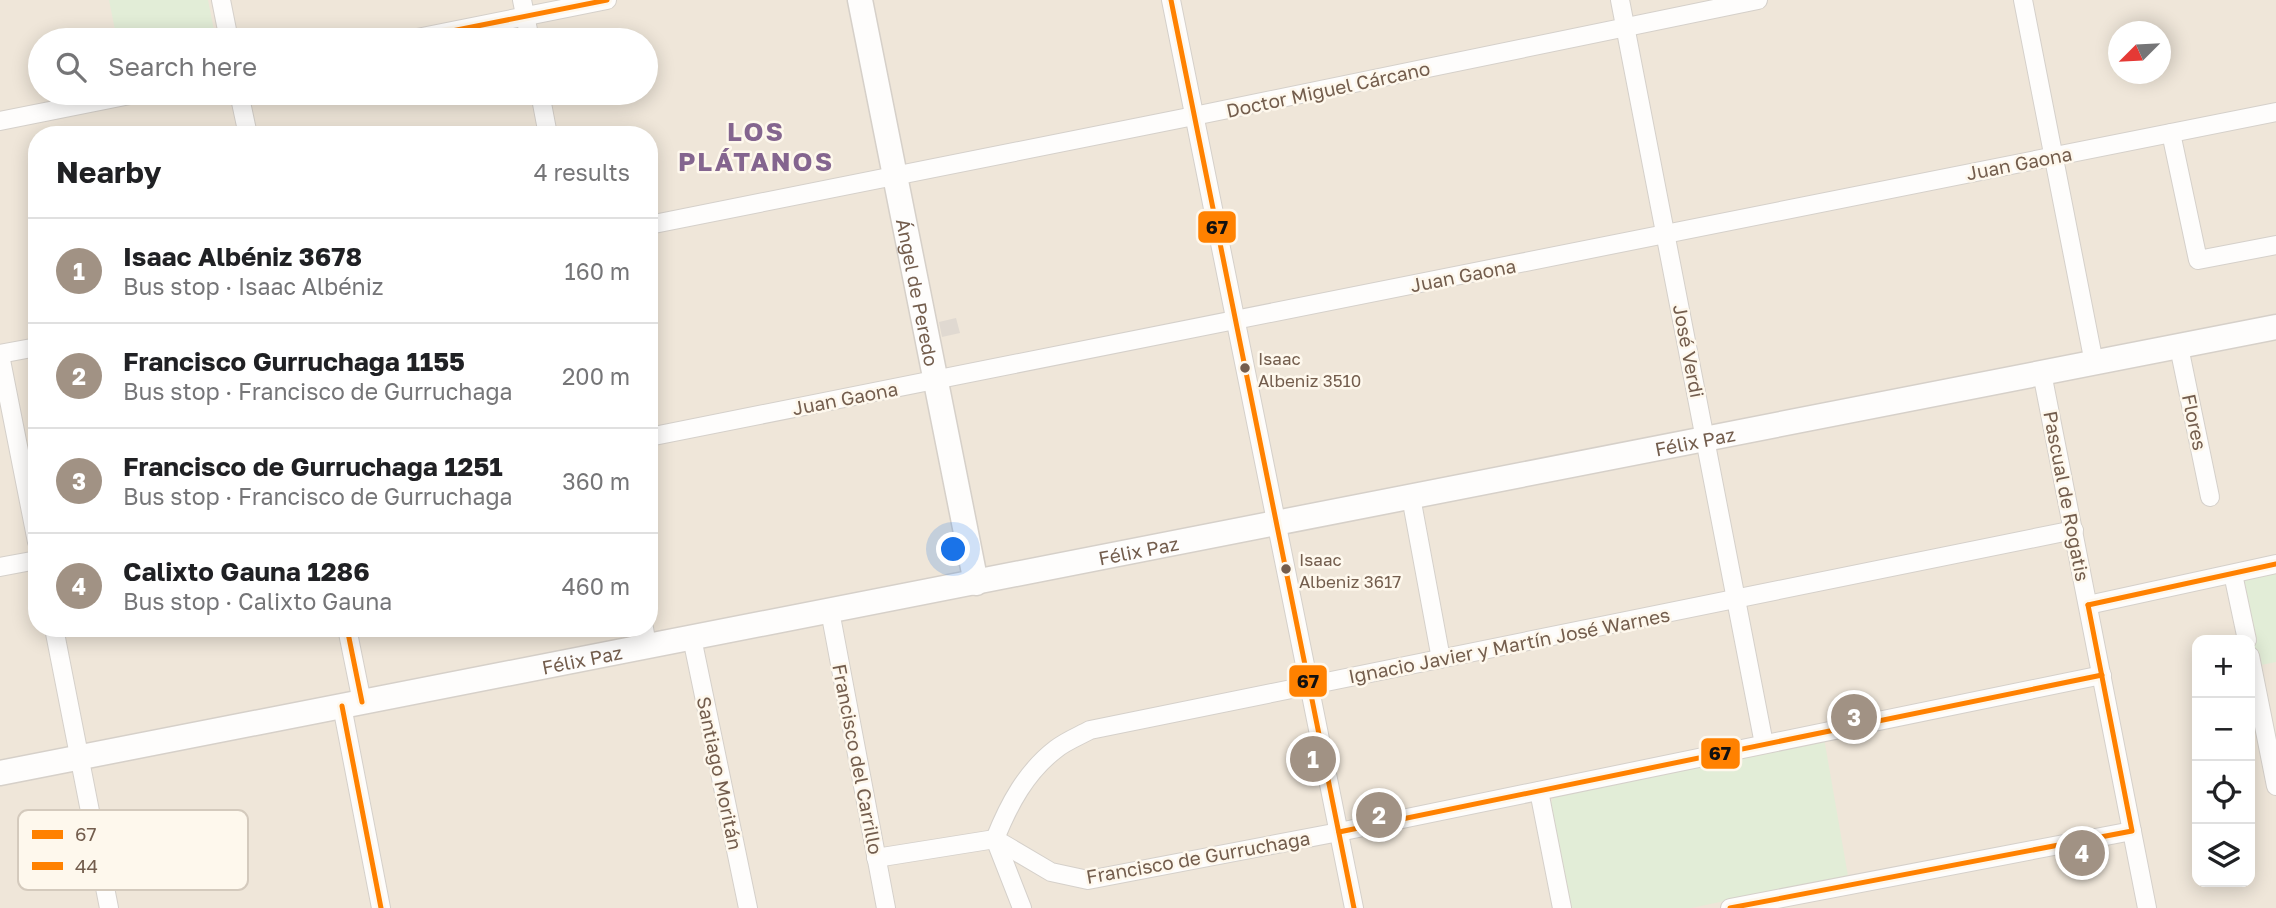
<!DOCTYPE html>
<html lang="en">
<head>
<meta charset="utf-8">
<style>
  body { margin:0; font-family:"Golos Text",sans-serif; background:#f6f6f6; color:#202124 }
  .controls { position:absolute; right:21px; bottom:21px; display:grid; overflow:hidden; border-radius:14px; box-shadow:0 4px 18px #0003 }
  .controls button { width:63px; height:63px; display:grid; place-items:center; padding:0; border:0; border-bottom:2px solid #e0e0e0; background:#fff; color:#202124; font:35px sans-serif }
  .compass { position:absolute; left:2108px; top:21px; width:63px; height:63px; border-radius:50%; background:#fff; box-shadow:0 4px 18px #0003; rotate:246deg }
  .you { position:absolute; left:954px; top:550px; width:24px; height:24px; margin:-18px; border:5px solid #fff; border-radius:50%; background:#1a73e8; box-shadow:0 0 0 10px #1a73e833 }
  .badge { display:grid; place-items:center; width:46px; height:46px; border-radius:50%; background:#a19284; color:#fff; font-size:23px; font-weight:700 }
  .pin { position:absolute; translate:-50% -50%; border:4px solid #fff; box-shadow:0 2px 7px #0006 }
  .list { margin:0; padding:0; list-style:none }
  h2 { display:flex; justify-content:space-between; align-items:center; height:91px; margin:0; padding:0 28px; font-size:30px }
  h2 small { font-size:23px; font-weight:400; color:#757577 }
  .list li { display:grid; grid-template-columns:46px 1fr auto; gap:21px; align-items:center; box-sizing:border-box; height:105px; padding:0 28px; border-top:2px solid #e0e0e0 }
  .list b { display:block; font-size:26px; white-space:nowrap }
  .list p { margin:0; font-size:23px; white-space:nowrap; color:#757577 }
  .list em { font-size:23px; font-style:normal; color:#757577 }
  .icon { flex:none; width:38px; height:38px; fill:none; stroke:currentColor; stroke-width:2; stroke-linecap:round; stroke-linejoin:round }
  .map { position:relative; flex:none; width:2276px; height:908px; overflow:hidden }
  .search { position:absolute; background:#fff; box-shadow:0 4px 18px #0003; left:28px; top:28px; width:630px; height:77px; display:flex; align-items:center; gap:18px; box-sizing:border-box; padding:0 24px; border-radius:38px; color:#757577; font-size:26px }
  .panel { position:absolute; background:#fff; box-shadow:0 4px 18px #0003; left:28px; top:126px; width:630px; height:511px; border-radius:28px }
  .map>svg:first-child { display:block }
  .residential { fill:#efe6d9; fill-rule:evenodd }
  .green { fill:#e2edd7 }
  .building { fill:#e0d9d1 }
  .lines { fill:none; stroke-linecap:round; stroke-linejoin:round }
  .street-casing { stroke:#d5d0ca; stroke-width:20 }
  .secondary-casing { stroke:#d6d0c9; stroke-width:27 }
  .street { stroke:#fefdfc; stroke-width:18 }
  .secondary { stroke:#fefdfc; stroke-width:24 }
  .bus-1-casing { stroke:#fef8ed; stroke-width:10 }
  .bus-2-casing { stroke:#fef8ed; stroke-width:10 }
  .bus-1 { stroke:#ff8100; stroke-width:5 }
  .bus-2 { stroke:#ff8100; stroke-width:5 }
  .bus-dot { fill:#735d4d; stroke:#fef8ed; stroke-width:2.5 }
  .labels { text-anchor:middle; dominant-baseline:central; stroke-width:5; stroke-linejoin:round; paint-order:stroke }
  .bus-label { font-size:17px; fill:#735d4d; stroke:#fef8ed; text-anchor:start }
  .street-label { font-size:19px; fill:#735d4d; stroke:#fef8ed }
  .district-label { font-size:26px; font-weight:bold; letter-spacing:2px; fill:#84658f; stroke:#fef8ed }
  .key { fill:#fef8ed; stroke:#d4cabd; stroke-width:2 }
  .key-label { font-size:19px; fill:#735d4d }
  .line-badge { stroke:#fef8ed; stroke-width:2.5 }
  .pale-badge-label { font-size:19px; text-anchor:middle; font-weight:bold; fill:#111 }
</style>
</head>
<body>
<div class="map">
<svg width="2276" height="908" viewBox="0 0 2276 908">
  <rect width="100%" height="100%" fill="#f6f3eb"/>
  <path class="residential" d="M 0,0 L 2276,0 L 2276,908 L 0,908 ZM 2118,32 L 2160,32 L 2160,74 L 2118,74 ZM 40,40 L 646,40 L 646,93 L 40,93 ZM 37,135 L 649,135 L 649,628 L 37,628 ZM 2197,640 L 2250,640 L 2250,882 L 2197,882 Z"/>
  <g class="green">
    <polygon points="109,0 208,0 216,40 117,40"/>
    <polygon points="2276,564 2276,662 2256,666 2240,572"/>
    <polygon points="1824,738 1848,876 1691,908 1569,908 1550,805 1553,798 1563,791"/>
  </g>
  <polygon class="building" points="956,318 960,333 942,337 939,322"/>
  <g class="lines">
    <g class="street-casing">
      <g id="street">
        <polyline points="221,0 229,40"/>
        <polyline points="522,0 530,40"/>
        <polyline points="1171,0 1354,908"/>
        <polyline points="1620,0 1764,744"/>
        <polyline points="2023,0 2094,363"/>
        <polyline points="407,40 607,0"/>
        <polyline points="239,93 248,135"/>
        <polyline points="540,93 548,135"/>
        <polyline points="0,121 140,93"/>
        <polyline points="2171,133 2198,260 2276,245"/>
        <polyline points="649,225 1194,116 1758,0"/>
        <polyline points="2179,347 2210,497"/>
        <polyline points="0,354 37,347"/>
        <polyline points="0,355 37,542"/>
        <polyline points="2042,373 2147,908"/>
        <polyline points="649,437 2276,112"/>
        <polyline points="1411,497 1441,659"/>
        <polyline points="0,567 37,560"/>
        <polyline points="2233,574 2247,640"/>
        <polyline points="2088,605 2276,564"/>
        <polyline points="830,611 886,908"/>
        <polyline points="54,628 109,908"/>
        <polyline points="347,628 362,702"/>
        <polyline points="644,628 647,646"/>
        <polyline points="692,638 748,908"/>
        <polyline points="2250,656 2276,786"/>
        <polyline points="342,706 381,908"/>
        <polyline points="1539,791 1562,908"/>
        <path d="M 995,839 C 1009,804 1026,772 1056,749 C 1066,741 1079,736 1090,730 L 2074,530"/>
        <polyline points="995,839 1022,908"/>
        <polyline points="876,858 995,839 1051,872 1088,880 1339,832 2102,675"/>
        <polyline points="1730,908 2132,831"/>
      </g>
    </g>
    <g class="secondary-casing">
      <g id="secondary">
        <path id="s1" d="M 860,0 L 976,583"/>
        <path id="s2" d="M 0,773 L 2276,327"/>
      </g>
    </g>
    <use href="#street" class="street"/>
    <use href="#secondary" class="secondary"/>
    <g class="bus-1-casing">
      <g id="bus-1">
        <polyline points="1171,0 1354,908"/>
        <polyline points="2088,605 2276,564"/>
        <polyline points="1339,832 2102,675"/>
        <polyline points="1730,908 2132,831 2088,605"/>
      </g>
    </g>
    <g class="bus-2-casing">
      <g id="bus-2">
        <polyline points="407,40 607,0"/>
        <polyline points="347,628 362,702"/>
        <polyline points="342,706 381,908"/>
      </g>
    </g>
    <use href="#bus-1" class="bus-1"/>
    <use href="#bus-2" class="bus-2"/>
  </g>
  <g class="bus-dot">
    <circle cx="1245" cy="368" r="6"/>
    <circle cx="1286" cy="569" r="6"/>
  </g>
  <g class="labels">
    <g class="bus-label">
      <text x="1258" y="358">Isaac<tspan x="1258" dy="22">Albeniz 3510</tspan></text>
      <text x="1299" y="559">Isaac<tspan x="1299" dy="22">Albeniz 3617</tspan></text>
    </g>
    <g class="street-label">
      <text transform="translate(1328 89) rotate(-12)">Doctor Miguel Cárcano</text>
      <text transform="translate(2019 163) rotate(-11)">Juan Gaona</text>
      <text transform="translate(1463 275) rotate(-11)">Juan Gaona</text>
      <text stroke="none"><textPath href="#s1" startOffset="298">Ángel de Peredo</textPath></text>
      <text transform="translate(1689 351) rotate(79)">José Verdi</text>
      <text transform="translate(845 398) rotate(-11)">Juan Gaona</text>
      <text transform="translate(2195 422) rotate(78)">Flores</text>
      <text stroke="none"><textPath href="#s2" startOffset="1727">Félix Paz</textPath></text>
      <text transform="translate(2067 496) rotate(79)">Pascual de Rogatis</text>
      <text stroke="none"><textPath href="#s2" startOffset="1160">Félix Paz</textPath></text>
      <text transform="translate(1509 645) rotate(-11)">Ignacio Javier y Martín José Warnes</text>
      <text stroke="none"><textPath href="#s2" startOffset="593">Félix Paz</textPath></text>
      <text transform="translate(858 759) rotate(79)">Francisco del Carrillo</text>
      <text transform="translate(720 773) rotate(78)">Santiago Moritán</text>
      <text transform="translate(1198 857) rotate(-10)">Francisco de Gurruchaga</text>
    </g>
    <g class="district-label">
      <text x="756" y="131">LOS<tspan x="756" dy="30">PLÁTANOS</tspan></text>
    </g>
  </g>
  <rect x="18" y="810" width="230" height="80" rx="10" class="key"/>
  <rect x="32" y="830" width="31" height="9" fill="#ff8100"/>
  <rect x="32" y="862" width="31" height="8" fill="#ff8100"/>
  <g class="key-label">
    <text x="75" y="841">67</text>
    <text x="75" y="873">44</text>
  </g>
  <g class="line-badge">
    <rect x="1197" y="210" width="40" height="34" rx="7" fill="#ff8100"/>
    <rect x="1288" y="664" width="40" height="34" rx="7" fill="#ff8100"/>
    <rect x="1700" y="737" width="41" height="33" rx="7" fill="#ff8100"/>
  </g>
  <g class="pale-badge-label">
    <text x="1217" y="234">67</text>
    <text x="1308" y="688">67</text>
    <text x="1720" y="760">67</text>
  </g>
</svg>
<div class="controls">
<button>+</button>
<button>−</button>
<button><svg class="icon" aria-label="locate" viewBox="0 0 24 24"><circle cx="12" cy="12" r="6"/><path d="M12 2v4M12 18v4M2 12h4M18 12h4"/></svg></button>
<button><svg class="icon" aria-label="layers" viewBox="0 0 24 24"><path d="M12 4l9 5-9 5-9-5zM3 14l9 5 9-5"/></svg></button>
</div>
<svg class="compass" viewBox="-18 -18 36 36"><path d="M0-13l5 13h-10z" fill="#e53935"/><path d="M0 13l5-13h-10z" fill="#757577"/></svg>
<div class="you"></div>
<div class="pin badge" style="left:1313px;top:759px">1</div>
<div class="pin badge" style="left:1379px;top:815px">2</div>
<div class="pin badge" style="left:1854px;top:717px">3</div>
<div class="pin badge" style="left:2082px;top:853px">4</div>
<div class="search"><svg class="icon" aria-label="search" viewBox="0 0 24 24"><circle cx="10" cy="10" r="6"/><path d="M15 15l6 6"/></svg>Search here</div>
<section class="panel">
<h2>Nearby<small>4 results</small></h2>
<ul class="list">
<li><span class="badge">1</span><div><b>Isaac Albéniz 3678</b><p>Bus stop · Isaac Albéniz</p></div><em>160 m</em></li>
<li><span class="badge">2</span><div><b>Francisco Gurruchaga 1155</b><p>Bus stop · Francisco de Gurruchaga</p></div><em>200 m</em></li>
<li><span class="badge">3</span><div><b>Francisco de Gurruchaga 1251</b><p>Bus stop · Francisco de Gurruchaga</p></div><em>360 m</em></li>
<li><span class="badge">4</span><div><b>Calixto Gauna 1286</b><p>Bus stop · Calixto Gauna</p></div><em>460 m</em></li>
</ul>
</section>
</div>
</body>
</html>
